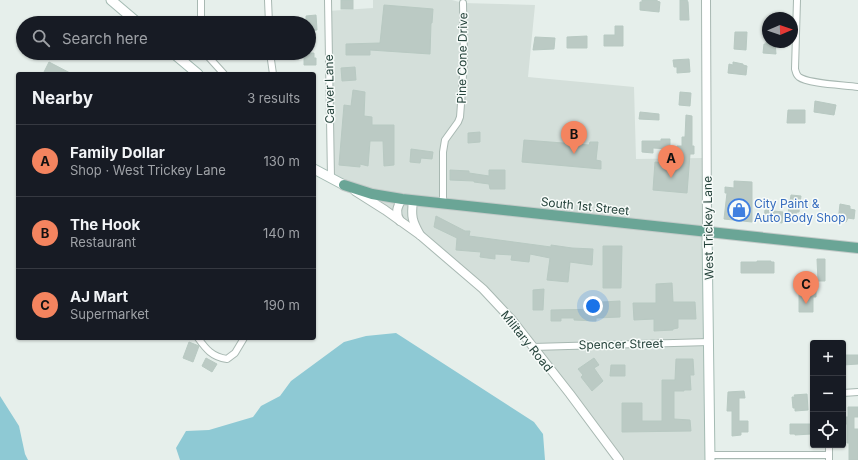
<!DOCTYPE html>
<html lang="en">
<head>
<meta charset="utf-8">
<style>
  body { margin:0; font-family:Inter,sans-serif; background:#242831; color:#f1f3f6 }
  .controls { position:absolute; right:12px; bottom:12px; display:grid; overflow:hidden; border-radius:4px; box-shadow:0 1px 3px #0004 }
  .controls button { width:36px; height:36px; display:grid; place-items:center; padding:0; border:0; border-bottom:1px solid #363941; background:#171b24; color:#f1f3f6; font:20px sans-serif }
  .compass { position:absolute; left:762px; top:12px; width:36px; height:36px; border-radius:50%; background:#171b24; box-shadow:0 1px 3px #0004; rotate:88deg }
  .you { position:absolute; left:593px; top:306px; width:14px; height:14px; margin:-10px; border:3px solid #fff; border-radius:50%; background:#1a73e8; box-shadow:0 0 0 6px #1a73e833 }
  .badge { display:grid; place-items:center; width:26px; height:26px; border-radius:50%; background:#f4845f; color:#111; font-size:13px; font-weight:700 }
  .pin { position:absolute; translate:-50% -33px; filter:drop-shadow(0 1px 2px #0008) }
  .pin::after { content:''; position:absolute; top:21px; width:14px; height:12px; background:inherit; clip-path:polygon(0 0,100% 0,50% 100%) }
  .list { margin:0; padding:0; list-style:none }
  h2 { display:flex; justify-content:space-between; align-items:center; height:52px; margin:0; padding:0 16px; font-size:17px }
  h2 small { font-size:13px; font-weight:400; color:#9ea1a6 }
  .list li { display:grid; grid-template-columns:26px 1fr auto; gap:12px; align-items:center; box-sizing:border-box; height:72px; padding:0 16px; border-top:1px solid #363941 }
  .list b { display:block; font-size:15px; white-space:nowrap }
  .list p { margin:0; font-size:13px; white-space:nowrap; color:#9ea1a6 }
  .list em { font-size:13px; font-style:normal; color:#9ea1a6 }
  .icon { flex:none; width:22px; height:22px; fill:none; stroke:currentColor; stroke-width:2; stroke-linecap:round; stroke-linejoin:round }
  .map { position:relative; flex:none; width:858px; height:460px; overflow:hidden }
  .search { position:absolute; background:#171b24; box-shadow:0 1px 3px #0004; left:16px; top:16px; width:300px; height:44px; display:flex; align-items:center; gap:10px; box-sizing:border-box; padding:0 14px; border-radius:22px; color:#9ea1a6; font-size:15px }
  .panel { position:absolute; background:#171b24; box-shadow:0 1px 3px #0004; left:16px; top:72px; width:300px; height:268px; border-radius:4px }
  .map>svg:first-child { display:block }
  .built { fill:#d4dfda }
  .water { fill:#8ec9d4 }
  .building { fill:#bbcac4; stroke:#b8c9c2 }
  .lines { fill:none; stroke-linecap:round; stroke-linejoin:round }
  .minor-casing { stroke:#a8b8b2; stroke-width:8 }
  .tertiary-casing { stroke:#a8b8b2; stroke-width:10 }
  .secondary-casing { stroke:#a4bbb3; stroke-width:11 }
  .primary-casing { stroke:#c2cac8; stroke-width:12 }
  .minor { stroke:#fff; stroke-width:6 }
  .tertiary { stroke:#fff; stroke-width:8 }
  .secondary { stroke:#fff; stroke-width:9 }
  .primary { stroke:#6aa596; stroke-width:10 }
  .labels { text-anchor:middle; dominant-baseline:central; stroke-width:3; stroke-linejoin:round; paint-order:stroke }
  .street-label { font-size:12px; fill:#24423a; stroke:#f7fbf9 }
  .shop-label { font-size:12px; fill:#366cbe; stroke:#f7fbf9; text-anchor:start }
</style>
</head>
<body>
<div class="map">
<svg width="858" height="460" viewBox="0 0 858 460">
  <rect width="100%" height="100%" fill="#e6efeb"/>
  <polygon class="built" points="373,0 452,0 463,3 535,5 528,77 634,87 636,159 703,158 710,460 619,460 512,320 420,235 331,178 328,11 373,8"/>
  <g class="water">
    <polygon points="396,333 534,422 543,434 545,460 180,460 176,448 186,431 209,430 253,417 261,406 280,396 291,381 344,342 366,336"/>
    <polygon points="0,396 19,426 25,454 28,460 0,460"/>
  </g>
  <g class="building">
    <rect x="341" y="0" width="12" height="9"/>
    <polygon points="642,0 657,0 657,1 660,2 659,12 640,10 640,2 642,2"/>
    <polygon points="680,0 687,0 688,2 689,20 680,20"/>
    <polygon points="384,5 433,9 432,23 431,23 430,54 370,50 370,55 346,55 346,44 380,43"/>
    <polygon points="316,15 317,30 309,31 309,23 306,23 306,16"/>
    <polygon points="615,26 623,26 623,46 604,46 604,35 615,35"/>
    <polygon points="735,32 747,32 746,50 734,49"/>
    <polygon points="587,36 587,48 567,48 567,37"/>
    <polygon points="535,37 555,38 554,49 533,50"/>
    <polygon points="766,42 775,42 776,54 763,53 764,44 766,44"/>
    <polygon points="304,53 314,53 314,58 316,58 316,65 304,65"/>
    <polygon points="689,59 690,72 677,73 677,67 674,67 673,60"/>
    <polygon points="49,62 72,74 43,74"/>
    <polygon points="733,62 743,64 743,65 747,66 746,75 728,73 729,64 733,65"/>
    <polygon points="355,67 356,80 342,81 341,68"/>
    <polygon points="353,90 365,92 364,116 372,117 372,125 394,125 394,165 384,166 383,141 370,141 368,166 360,164 360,167 339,165 344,105 351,106"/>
    <polygon points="680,92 691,93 690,106 679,105"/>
    <polygon points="815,101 836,105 834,115 814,112"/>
    <polygon points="788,110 805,110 805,123 787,123"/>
    <polygon points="640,112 659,114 659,120 639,119"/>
    <polygon points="686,115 692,116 692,146 694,146 694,154 690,154 687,193 653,190 655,162 677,164 677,146 682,146 682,137 685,137"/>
    <polygon points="480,132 480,142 468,143 468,133"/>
    <polygon points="661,139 670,139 670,149 653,148 653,153 642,152 642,141 661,141"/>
    <polygon points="524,140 589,145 590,142 598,142 596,160 601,161 601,169 522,162"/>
    <polygon points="411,149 433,152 432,159 421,158 420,163 410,162"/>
    <polygon points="450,170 469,171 469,173 489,176 489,170 505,170 505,189 490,189 489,184 474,182 474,181 450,180"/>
    <polygon points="734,181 752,182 752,222 724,219 727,193 725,193 725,187 734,188"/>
    <polygon points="791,195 801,196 799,212 797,212 796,214 788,213"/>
    <polygon points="840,204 850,206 850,209 855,210 854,219 848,218 846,222 838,221"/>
    <polygon points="765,210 783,212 782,223 764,220"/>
    <polygon points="436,216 465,231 470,231 469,236 551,247 551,245 572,248 593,249 592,265 570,262 568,282 547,280 550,258 530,254 529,262 511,260 512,255 495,254 495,259 480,257 481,252 456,250 457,238 434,227"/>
    <polygon points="603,246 622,246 621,288 603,288"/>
    <polygon points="817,259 825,259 825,281 818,281"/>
    <polygon points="757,261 771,261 771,262 774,262 774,273 741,273 741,262 757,262"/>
    <polygon points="672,283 673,302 695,302 696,319 678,319 678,328 673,329 673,330 654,331 654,319 634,320 633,303 656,303 656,284"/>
    <polygon points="799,283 816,283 816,297 813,297 813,312 799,312"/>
    <polygon points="544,289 543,310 533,310 533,290"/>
    <polygon points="620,301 620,317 596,318 596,321 574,320 574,318 561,318 561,321 551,321 551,310 602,309 602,302"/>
    <polygon points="189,342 199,346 193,362 183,358"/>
    <polygon points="843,355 858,355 858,364 843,365"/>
    <polygon points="206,358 217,364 212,372 202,366"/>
    <polygon points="594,358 599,365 594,368 603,381 592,391 581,377 583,375 578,369"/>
    <polygon points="676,359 693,359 694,375 690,375 691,390 684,390 684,391 674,391 674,419 690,420 691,431 622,432 622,403 642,403 642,421 662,421 662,380 675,380"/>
    <polygon points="611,365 625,365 625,376 610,376"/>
    <polygon points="744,391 745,398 739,398 739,421 748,421 748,432 741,432 741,435 732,436 732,411 727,411 728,392"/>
    <polygon points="807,394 808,410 795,411 795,408 793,408 792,397 795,397 794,395"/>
    <polygon points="848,407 858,407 858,417 854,417 854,429 858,429 858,460 849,460 849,443 847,443 847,424 843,424 843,417 848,417"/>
    <polygon points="790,424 811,424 811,434 795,435 795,434 790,434"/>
  </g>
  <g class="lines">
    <g class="minor-casing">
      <g id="minor">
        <polyline points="201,0 201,23"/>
        <polyline points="268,0 269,23"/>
        <polyline points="328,0 331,178"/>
        <path d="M 797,0 L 795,69 C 796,72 796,75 799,77 C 808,84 845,85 858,87"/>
        <polyline points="205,53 224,74"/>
        <polyline points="270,53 273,74"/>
        <polyline points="443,204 443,152 445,140 458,122 460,117 461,104 464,60 463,3"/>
        <path d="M 198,338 C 206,349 212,357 227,359 L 235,353 L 244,338"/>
        <polyline points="533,347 709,342"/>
        <polyline points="843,393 858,392"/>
        <polyline points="829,445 829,460"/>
        <polyline points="710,455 829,455"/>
      </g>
    </g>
    <g class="tertiary-casing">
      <g id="tertiary">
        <polyline points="706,0 707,232"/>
        <polyline points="355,191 385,210 420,235 483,289 512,320 570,394 619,460"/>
        <path d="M 413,201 C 411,216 412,221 420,235"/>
        <path d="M 400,221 C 395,213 397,207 402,199"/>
      </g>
    </g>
    <g class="secondary-casing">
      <g id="secondary">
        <polyline points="111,0 138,23"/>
        <polyline points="173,53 198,74"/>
        <polyline points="314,169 344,185"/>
        <polyline points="707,232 710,460"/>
      </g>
    </g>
    <g class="primary-casing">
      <polyline id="primary" points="344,185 372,194 402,199 858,248"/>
    </g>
    <use href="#minor" class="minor"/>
    <use href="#tertiary" class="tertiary"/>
    <use href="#secondary" class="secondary"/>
    <use href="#primary" class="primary"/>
  </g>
  <defs>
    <g id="shop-ring" transform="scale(1.15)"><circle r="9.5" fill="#f7fbf9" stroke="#3f7fe0" stroke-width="1.5"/><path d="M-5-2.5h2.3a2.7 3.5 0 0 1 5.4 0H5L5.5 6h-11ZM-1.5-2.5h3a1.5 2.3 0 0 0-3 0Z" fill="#3f7fe0"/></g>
  </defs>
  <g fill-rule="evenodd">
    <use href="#shop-ring" x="739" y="210"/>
  </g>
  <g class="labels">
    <g class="street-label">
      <text transform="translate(462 58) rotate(-89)">Pine Cone Drive</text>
      <text transform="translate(329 89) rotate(-91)">Carver Lane</text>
      <text transform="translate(585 206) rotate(6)">South 1st Street</text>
      <text transform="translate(708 228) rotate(-91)">West Trickey Lane</text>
      <text transform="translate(527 341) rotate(51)">Military Road</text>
      <text transform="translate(621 344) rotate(-1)">Spencer Street</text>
    </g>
    <g class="shop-label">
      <text x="754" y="203">City Paint &amp;<tspan x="754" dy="14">Auto Body Shop</tspan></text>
    </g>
  </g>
</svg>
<div class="controls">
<button>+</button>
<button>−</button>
<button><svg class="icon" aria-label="locate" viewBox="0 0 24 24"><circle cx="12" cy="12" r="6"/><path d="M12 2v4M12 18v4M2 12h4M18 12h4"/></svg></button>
</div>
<svg class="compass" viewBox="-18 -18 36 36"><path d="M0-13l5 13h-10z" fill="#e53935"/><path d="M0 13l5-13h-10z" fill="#9ea1a6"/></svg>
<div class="you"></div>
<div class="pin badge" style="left:671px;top:178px">A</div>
<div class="pin badge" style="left:574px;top:154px">B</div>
<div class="pin badge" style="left:806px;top:304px">C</div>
<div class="search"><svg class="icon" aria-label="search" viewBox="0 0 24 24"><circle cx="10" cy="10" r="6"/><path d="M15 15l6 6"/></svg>Search here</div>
<section class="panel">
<h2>Nearby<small>3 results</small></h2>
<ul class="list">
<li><span class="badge">A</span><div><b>Family Dollar</b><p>Shop · West Trickey Lane</p></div><em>130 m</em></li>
<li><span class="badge">B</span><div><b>The Hook</b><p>Restaurant</p></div><em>140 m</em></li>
<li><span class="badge">C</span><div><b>AJ Mart</b><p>Supermarket</p></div><em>190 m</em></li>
</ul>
</section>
</div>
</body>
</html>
